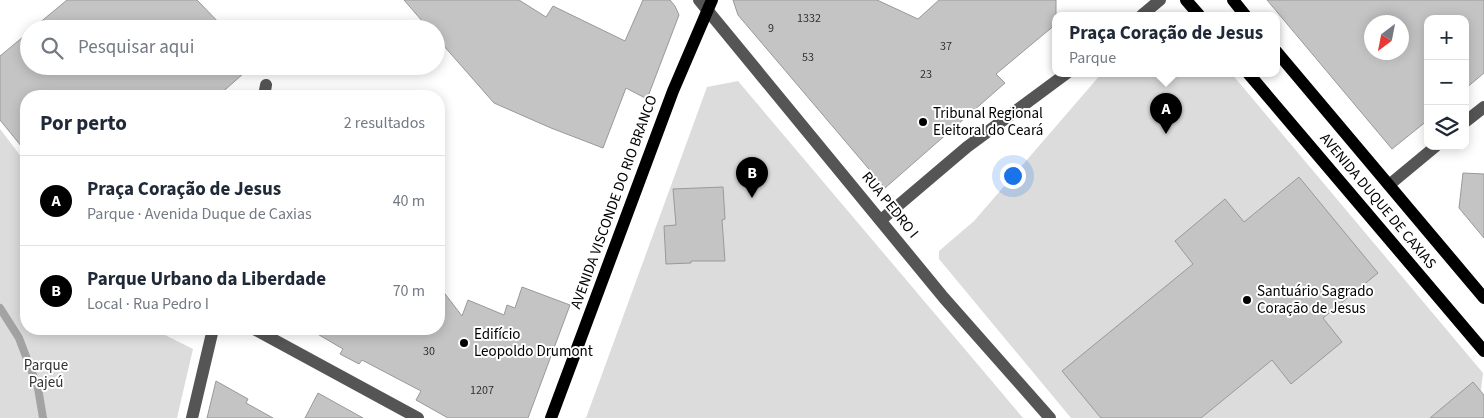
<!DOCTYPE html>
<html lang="pt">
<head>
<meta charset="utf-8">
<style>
  body { margin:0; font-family:"Source Sans 3",sans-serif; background:#f6f6f7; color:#1f2937 }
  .controls { position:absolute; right:15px; top:15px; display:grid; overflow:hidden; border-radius:10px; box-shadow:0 2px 12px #0003 }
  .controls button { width:45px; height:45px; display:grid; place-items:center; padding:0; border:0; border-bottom:1px solid #e0e1e3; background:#fff; color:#1f2937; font:25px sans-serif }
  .compass { position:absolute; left:1364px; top:15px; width:45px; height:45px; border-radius:50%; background:#fff; box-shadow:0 2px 12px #0003; rotate:212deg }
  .you { position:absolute; left:1012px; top:175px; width:18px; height:18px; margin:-12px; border:4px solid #fff; border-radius:50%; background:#1a73e8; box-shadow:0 0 0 8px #1a73e833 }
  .badge { display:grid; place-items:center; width:32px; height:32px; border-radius:50%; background:#000; color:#fff; font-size:16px; font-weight:700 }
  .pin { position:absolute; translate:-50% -41px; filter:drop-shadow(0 1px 2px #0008) }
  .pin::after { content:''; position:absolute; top:26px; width:18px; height:15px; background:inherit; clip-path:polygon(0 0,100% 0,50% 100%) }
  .popup { position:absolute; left:1052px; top:12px; width:228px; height:65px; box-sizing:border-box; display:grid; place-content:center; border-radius:10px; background:#fff; filter:drop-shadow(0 1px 4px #0005); font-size:16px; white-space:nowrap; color:#747a83 }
  .popup b { font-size:19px; color:#1f2937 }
  .popup::after { content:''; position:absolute; left:50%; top:100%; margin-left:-10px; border:10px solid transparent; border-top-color:#fff }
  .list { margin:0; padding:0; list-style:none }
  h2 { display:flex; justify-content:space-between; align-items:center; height:65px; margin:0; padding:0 20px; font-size:21px }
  h2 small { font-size:16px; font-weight:400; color:#747a83 }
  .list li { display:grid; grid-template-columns:32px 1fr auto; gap:15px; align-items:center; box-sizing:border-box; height:90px; padding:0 20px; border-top:1px solid #e0e1e3 }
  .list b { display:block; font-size:19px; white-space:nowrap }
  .list p { margin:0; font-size:16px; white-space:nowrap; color:#747a83 }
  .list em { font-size:16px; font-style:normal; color:#747a83 }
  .icon { flex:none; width:28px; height:28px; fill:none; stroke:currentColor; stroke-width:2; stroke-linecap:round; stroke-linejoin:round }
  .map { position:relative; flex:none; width:1484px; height:418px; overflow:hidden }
  .search { position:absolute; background:#fff; box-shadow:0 2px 12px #0003; left:20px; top:20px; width:425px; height:55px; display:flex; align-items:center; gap:12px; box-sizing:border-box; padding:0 18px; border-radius:28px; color:#747a83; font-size:19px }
  .panel { position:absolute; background:#fff; box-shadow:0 2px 12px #0003; left:20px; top:90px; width:425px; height:245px; border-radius:20px }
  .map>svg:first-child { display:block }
  .green { fill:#dcdcdc }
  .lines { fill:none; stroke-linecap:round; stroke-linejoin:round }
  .stream { stroke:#a3a3a3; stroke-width:8 }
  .building { fill:#c4c4c4; stroke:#999; fill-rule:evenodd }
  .minor { stroke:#555; stroke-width:12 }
  .major { stroke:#000; stroke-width:12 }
  .poi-dot { fill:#000; stroke:#fff; stroke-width:2 }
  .labels { text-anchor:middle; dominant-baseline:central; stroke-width:4; stroke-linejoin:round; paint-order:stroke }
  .number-label { font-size:12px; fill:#313131 }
  .poi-label { font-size:15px; fill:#000; stroke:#fff; text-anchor:start }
  .street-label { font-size:15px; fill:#000; stroke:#fff }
  .park-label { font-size:15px; fill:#333; stroke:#fff }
</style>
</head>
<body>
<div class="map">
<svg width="1484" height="418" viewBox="0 0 1484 418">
  <rect width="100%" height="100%" fill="#fff"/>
  <g class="green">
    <polygon points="1102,73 1231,73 1483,373 1481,390 1446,418 1071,418 939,259 939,251 974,221"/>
    <polygon points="738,81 1023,418 586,418 707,87"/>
    <polygon points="0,129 26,163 26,329 153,329 193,349 177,418 0,418"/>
  </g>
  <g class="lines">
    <polyline class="stream" points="0,308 19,338 38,388 43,418"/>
  </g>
  <g class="building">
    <polygon points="67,0 197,0 225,29 32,29"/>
    <polygon points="404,0 519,0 546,17 553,6 625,41 643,0 670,0 675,6 679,15 647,99 626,88 603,148 551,128 494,103 436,37 436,29 429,29"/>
    <polygon points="733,0 877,0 918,19 939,0 1056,0 1056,24 996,74 1005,83 885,188 738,15"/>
    <path d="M 1267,0 L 1484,0 L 1484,73 L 1465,89 L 1465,19 L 1428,19 L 1428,120 L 1392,149 ZM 1372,22 L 1402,22 L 1402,52 L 1372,52 Z"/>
    <polygon points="29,32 29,66 252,66 218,96 26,96 26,152 0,120 0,56"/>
    <polygon points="1463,173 1484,174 1484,238 1459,208"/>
    <polygon points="1299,177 1378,273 1323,318 1342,342 1291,384 1272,360 1201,418 1101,418 1062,371 1193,264 1175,241 1225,199 1244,222"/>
    <polygon points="723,187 725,219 722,220 725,261 691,261 691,263 666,264 664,226 676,225 673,189"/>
    <polygon points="439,286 462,316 468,300 504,315 507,305 515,308 522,287 570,305 528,418 448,418 416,400 421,391 362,360 359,364 340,354 343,349 309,329 439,329"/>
    <polygon points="216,381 248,399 246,403 273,418 207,418"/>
    <polygon points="1473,382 1484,395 1484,418 1430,418"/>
    <polygon points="318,393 363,418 305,418"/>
  </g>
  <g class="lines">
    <g class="minor">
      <polyline points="699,0 944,298 1050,418"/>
      <polyline points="1142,15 1160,0"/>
      <polyline points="264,96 266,85"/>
      <polyline points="1465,122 1484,107"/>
      <polyline points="1389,185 1436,146"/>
      <polyline points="881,220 967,147 1067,73"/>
      <polyline points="254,329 418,418"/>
      <polyline points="192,418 213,329"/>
    </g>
    <g class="major">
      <polyline points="1186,0 1199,15"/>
      <polyline points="1233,0 1245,15"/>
      <polyline points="1276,51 1484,298"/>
      <polyline points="1248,73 1484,351"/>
      <polyline points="551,418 673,91 712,0"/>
    </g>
  </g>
  <g class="poi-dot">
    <circle cx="923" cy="122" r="5"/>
    <circle cx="1247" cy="300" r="5"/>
    <circle cx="464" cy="343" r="5"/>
  </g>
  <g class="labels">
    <g class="number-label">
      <text x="809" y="18">1332</text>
      <text x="771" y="28">9</text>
      <text x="946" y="46">37</text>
      <text x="808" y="57">53</text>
      <text x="926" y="74">23</text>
      <text x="429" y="351">30</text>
      <text x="482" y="390">1207</text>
    </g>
    <g class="poi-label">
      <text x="933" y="113">Tribunal Regional<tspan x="933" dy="17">Eleitoral do Ceará</tspan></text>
      <text x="1257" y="291">Santuário Sagrado<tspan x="1257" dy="17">Coração de Jesus</tspan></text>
      <text x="474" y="334">Edifício<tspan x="474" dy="17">Leopoldo Drumont</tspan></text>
    </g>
    <g class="street-label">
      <text transform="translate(1378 201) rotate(50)">AVENIDA DUQUE DE CAXIAS</text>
      <text transform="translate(614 202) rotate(-70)">AVENIDA VISCONDE DO RIO BRANCO</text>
      <text transform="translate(890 205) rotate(51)">RUA PEDRO I</text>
    </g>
    <g class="park-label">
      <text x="46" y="365">Parque<tspan x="46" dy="17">Pajeú</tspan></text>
    </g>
  </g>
</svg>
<div class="controls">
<button>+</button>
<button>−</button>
<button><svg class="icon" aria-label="layers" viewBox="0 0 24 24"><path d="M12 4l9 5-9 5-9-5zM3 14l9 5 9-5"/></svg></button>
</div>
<svg class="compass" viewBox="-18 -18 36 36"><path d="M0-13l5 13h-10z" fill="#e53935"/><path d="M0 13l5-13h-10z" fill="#747a83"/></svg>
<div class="you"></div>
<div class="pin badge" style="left:1166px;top:134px">A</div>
<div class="popup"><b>Praça Coração de Jesus</b>Parque</div>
<div class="pin badge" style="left:752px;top:198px">B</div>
<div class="search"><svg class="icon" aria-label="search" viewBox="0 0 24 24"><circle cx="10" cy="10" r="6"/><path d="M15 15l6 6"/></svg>Pesquisar aqui</div>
<section class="panel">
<h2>Por perto<small>2 resultados</small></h2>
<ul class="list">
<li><span class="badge">A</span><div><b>Praça Coração de Jesus</b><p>Parque · Avenida Duque de Caxias</p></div><em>40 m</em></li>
<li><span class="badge">B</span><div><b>Parque Urbano da Liberdade</b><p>Local · Rua Pedro I</p></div><em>70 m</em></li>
</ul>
</section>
</div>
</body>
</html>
